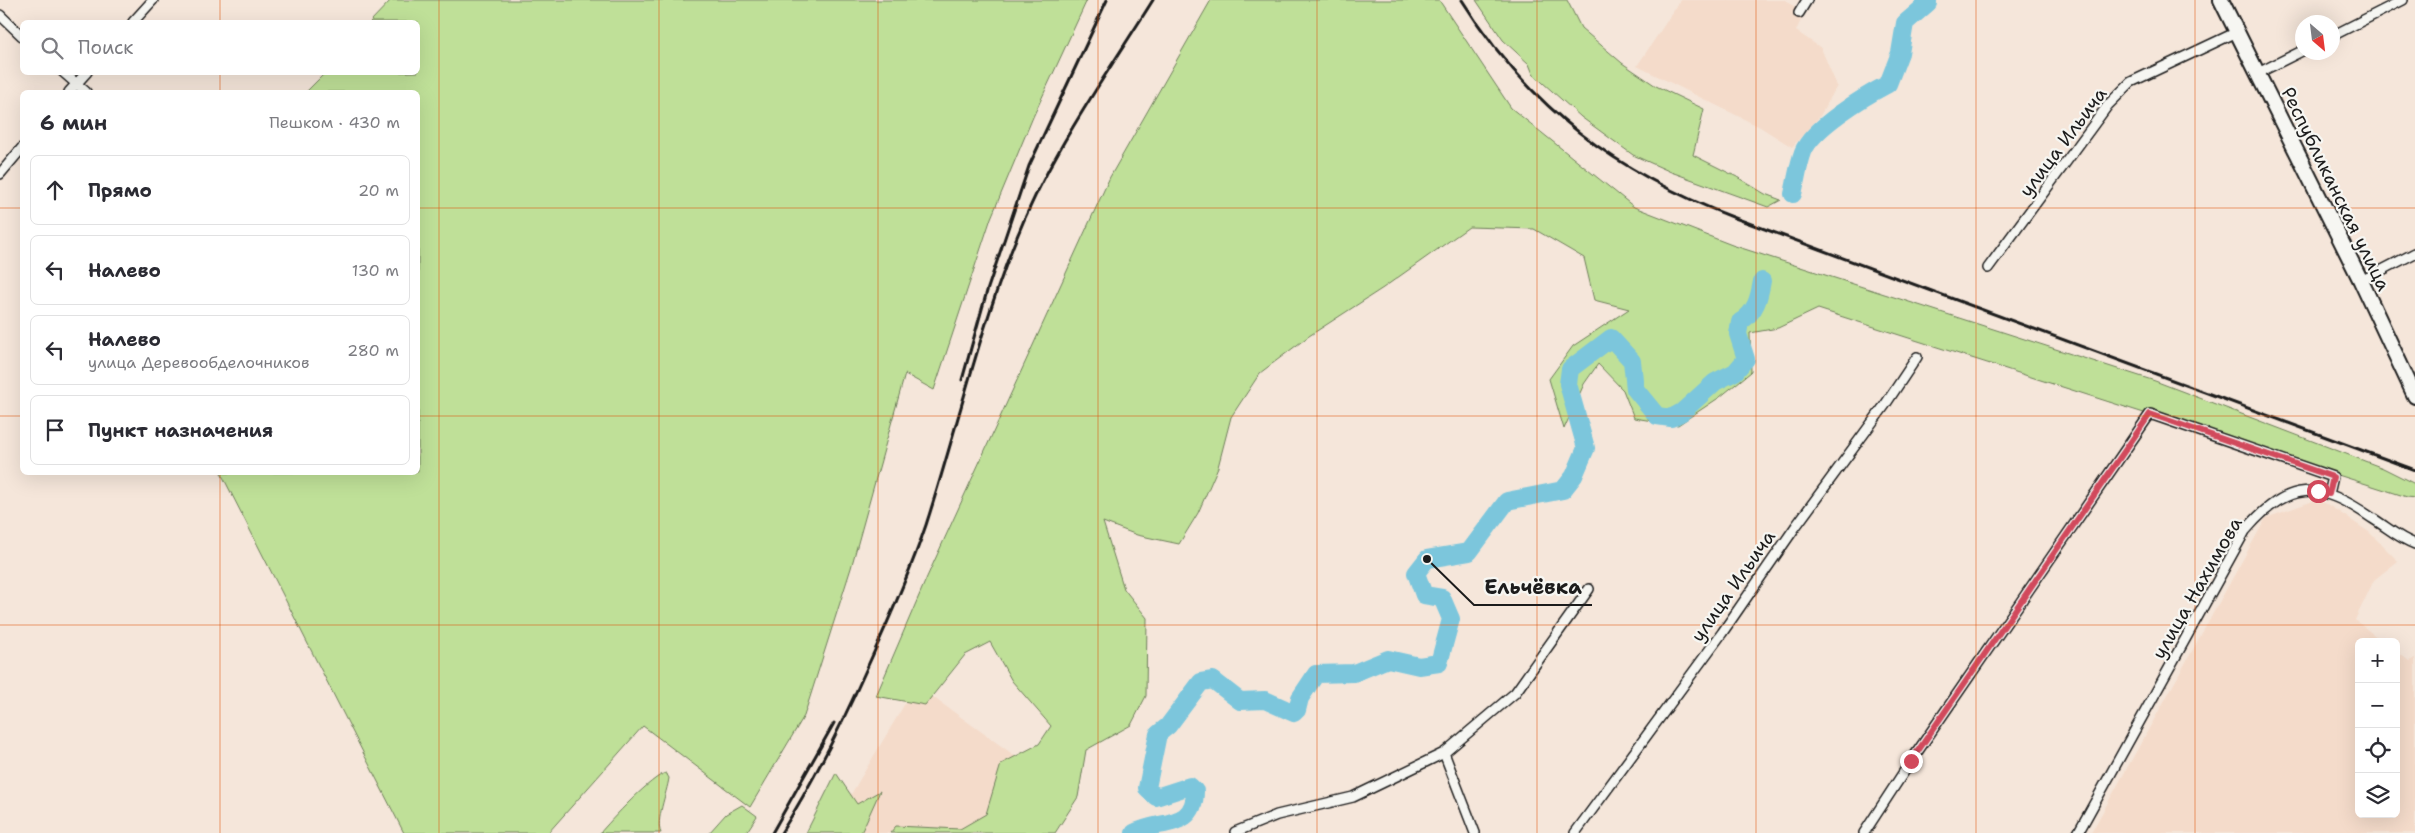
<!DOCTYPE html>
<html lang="ru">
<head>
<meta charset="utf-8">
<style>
  body { margin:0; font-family:"Shantell Sans",sans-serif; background:#f7f7f7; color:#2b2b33 }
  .controls { position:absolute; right:15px; bottom:15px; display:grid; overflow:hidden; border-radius:8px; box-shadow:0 5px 20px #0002 }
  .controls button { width:45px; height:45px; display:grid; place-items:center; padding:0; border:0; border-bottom:1px solid #e1e1e2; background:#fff; color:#2b2b33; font:25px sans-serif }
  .compass { position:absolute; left:2295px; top:15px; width:45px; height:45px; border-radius:50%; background:#fff; box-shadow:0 5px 20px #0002; rotate:152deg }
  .stop { position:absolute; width:15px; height:15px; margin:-11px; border:4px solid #d1495b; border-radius:50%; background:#fff }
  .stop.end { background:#d1495b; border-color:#fff; box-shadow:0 1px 5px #0008 }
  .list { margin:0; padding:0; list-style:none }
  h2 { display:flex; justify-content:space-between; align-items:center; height:65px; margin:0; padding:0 20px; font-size:21px }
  h2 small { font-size:16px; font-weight:400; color:#7c7c81 }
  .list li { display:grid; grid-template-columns:32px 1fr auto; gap:15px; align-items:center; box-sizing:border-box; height:70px; margin:0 10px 10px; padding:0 10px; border:1px solid #e1e1e2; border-radius:8px }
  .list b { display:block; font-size:19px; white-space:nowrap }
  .list p { margin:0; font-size:16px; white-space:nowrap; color:#7c7c81 }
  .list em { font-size:16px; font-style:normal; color:#7c7c81 }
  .icon { flex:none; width:28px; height:28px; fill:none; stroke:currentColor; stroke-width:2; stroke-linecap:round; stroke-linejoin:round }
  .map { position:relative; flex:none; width:2415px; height:833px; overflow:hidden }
  .search { position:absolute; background:#fff; box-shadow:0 5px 20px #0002; left:20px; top:20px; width:400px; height:55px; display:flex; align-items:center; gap:12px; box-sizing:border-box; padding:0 18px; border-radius:8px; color:#7c7c81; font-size:19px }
  .panel { position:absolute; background:#fff; box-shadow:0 5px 20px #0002; left:20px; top:90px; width:400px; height:385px; border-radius:8px }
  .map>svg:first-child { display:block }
  .built { fill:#f4dbca }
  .green { fill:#bfe098; stroke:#6e7e5a }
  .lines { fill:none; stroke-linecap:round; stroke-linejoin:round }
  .river { stroke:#7cc6dc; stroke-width:18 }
  .street-casing { stroke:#1c1c1c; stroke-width:12 }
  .primary-casing { stroke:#1c1c1c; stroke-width:18 }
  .street { stroke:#f6f6f2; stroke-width:9 }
  .primary { stroke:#f6f6f2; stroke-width:14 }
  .rail { stroke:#1c1c1c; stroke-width:3 }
  .route { stroke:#d1495b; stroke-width:6 }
  .grid { fill:none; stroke:#de560d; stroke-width:1; stroke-opacity:0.55 }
  .labels { text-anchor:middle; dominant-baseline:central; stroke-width:4.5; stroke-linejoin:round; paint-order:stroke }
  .street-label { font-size:19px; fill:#1c1c1c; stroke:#f6f6f2 }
  .leader { fill:none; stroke:#1c1c1c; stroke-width:2 }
  .callout-dot { fill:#1c1c1c; stroke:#f6f6f2; stroke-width:2 }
  .callout-label { font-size:20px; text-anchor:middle; font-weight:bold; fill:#1c1c1c; stroke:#f6f6f2; stroke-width:4.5; stroke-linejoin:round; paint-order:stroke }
</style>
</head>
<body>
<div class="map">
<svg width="2415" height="833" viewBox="0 0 2415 833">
  <rect width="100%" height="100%" fill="#f5e6da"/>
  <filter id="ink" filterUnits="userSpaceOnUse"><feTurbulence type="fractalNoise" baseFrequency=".02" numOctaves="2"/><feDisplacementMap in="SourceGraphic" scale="10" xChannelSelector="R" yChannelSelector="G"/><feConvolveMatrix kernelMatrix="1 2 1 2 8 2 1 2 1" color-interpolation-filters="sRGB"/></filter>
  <g filter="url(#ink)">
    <g class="built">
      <polygon points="1681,0 1785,0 1804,13 1796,31 1821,48 1837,86 1820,116 1792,147 1760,127 1637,66"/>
      <polygon points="2316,500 2327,504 2369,532 2398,561 2374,580 2355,620 2383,642 2359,642 2359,814 2396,814 2396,651 2409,661 2415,658 2415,833 2091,833 2266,518"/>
      <polygon points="916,685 1032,768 1005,833 828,833"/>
    </g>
    <g class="green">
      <polygon points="391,0 1087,0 1033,117 991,218 934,390 905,374 851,568 804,716 750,807 643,726 548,833 404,833 221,473 418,472 418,92 306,92 325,73 418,72 418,22 370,22"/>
      <polygon points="1211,0 1439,0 1511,108 1634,207 1732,245 2155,381 2383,468 2415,484 2415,498 2407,497 1818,309 1778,328 1750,333 1751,372 1720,397 1678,425 1634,418 1623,390 1598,364 1584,384 1564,429 1549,379 1573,346 1629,309 1594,300 1584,258 1534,229 1469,227 1383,288 1309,336 1260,373 1231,417 1218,467 1198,513 1179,544 1137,535 1103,522 1124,589 1147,618 1146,696 1131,725 1086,750 1078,797 1055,833 890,833 896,826 960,829 986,814 1001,764 1039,744 1051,726 1012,681 990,642 965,655 925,705 876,696 927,577 1110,177"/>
      <polygon points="1476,0 1567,0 1581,28 1622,63 1656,86 1704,109 1693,155 1737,177 1765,194 1781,200 1768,207 1671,172 1633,155 1581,117 1533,74 1529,64 1503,40"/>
      <path d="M 666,773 L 669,778 C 667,793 655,821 661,833 L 600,833 C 610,821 653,775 666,773 Z"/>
      <polygon points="836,773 857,804 880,791 861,833 806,833"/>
      <polygon points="742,805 757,816 746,833 709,833 726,814"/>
    </g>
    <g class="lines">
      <g class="river">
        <path d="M 1793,194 C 1796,181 1798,166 1803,152 C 1812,128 1865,96 1888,84 L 1900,53 L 1905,23 L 1928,3 L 1928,0"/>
        <path d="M 1134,833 C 1160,819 1195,830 1195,791 L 1190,786 L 1156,797 L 1147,788 L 1158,734 L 1168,726 L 1201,682 L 1213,680 L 1240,701 L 1265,700 L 1294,713 L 1297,710 L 1300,698 L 1316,674 L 1354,673 L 1388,659 L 1419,666 L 1439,663 L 1451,619 L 1442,598 L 1424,595 L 1416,573 L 1427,559 L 1469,552 L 1507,501 L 1563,490 L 1574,476 L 1586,448 L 1568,384 L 1570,369 L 1611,338 L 1632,361 L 1635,389 L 1657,416 L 1671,418 L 1682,412 L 1715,382 L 1735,372 L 1746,359 L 1738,334 L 1740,322 C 1756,312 1759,298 1762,281"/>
      </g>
      <g class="street-casing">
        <g id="street">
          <polyline points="1799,13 1807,0"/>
          <polyline points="0,15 22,36"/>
          <polyline points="133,22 153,0"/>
          <polyline points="2332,36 2403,0"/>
          <polyline points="63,72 86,92"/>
          <polyline points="2258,73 2302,51"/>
          <polyline points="69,92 87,72"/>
          <polyline points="0,174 22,148"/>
          <polyline points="1988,268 2108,105 2131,82 2237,32"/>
          <polyline points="2361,281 2415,253"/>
          <polyline points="1444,753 1475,833"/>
          <polyline points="1235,832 1277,815 1353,797 1444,753 1515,693 1589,589"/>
          <polyline points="1575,833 1722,633 1796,526 1885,405 1917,357"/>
          <polyline points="1864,833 1911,761 2150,414 2333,477 2329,494"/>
          <path d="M 2078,833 L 2245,531 C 2288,480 2319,481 2372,518 C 2387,527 2398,538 2415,544"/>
        </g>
      </g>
      <g class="primary-casing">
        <polyline id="primary" points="2221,0 2361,281 2415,396"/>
      </g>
      <use href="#street" class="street"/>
      <use href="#primary" class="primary"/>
      <g class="rail">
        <path d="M 1462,0 C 1529,108 1617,173 1735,218 L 2415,470"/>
        <polyline points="962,380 987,291 1029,166 1107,0"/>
        <polyline points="772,833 834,723"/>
        <path d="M 781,833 C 814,781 841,726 866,670 C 888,622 909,575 926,525 C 956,432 978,335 1014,244 C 1049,155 1103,80 1153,0"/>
      </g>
    </g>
  </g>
  <g class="lines" filter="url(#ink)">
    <polyline class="route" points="1911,761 2150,414 2333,477 2329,494 2318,491"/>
  </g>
  <path class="grid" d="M 220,0 L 220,22M 439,0 L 439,833M 659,0 L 659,833M 878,0 L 878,833M 1098,0 L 1098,833M 1317,0 L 1317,833M 1537,0 L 1537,833M 1756,0 L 1756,833M 1976,0 L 1976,833M 2195,0 L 2195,833M 220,72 L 220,92M 0,208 L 22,208M 418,208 L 2415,208M 0,416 L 22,416M 418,416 L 2415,416M 220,472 L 220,833M 0,625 L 2415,625"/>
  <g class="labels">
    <g class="street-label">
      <text transform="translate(2063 142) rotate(-53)">улица Ильича</text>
      <text transform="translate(2336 189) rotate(64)">Республиканская улица</text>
      <text transform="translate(1733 586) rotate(-55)">улица Ильича</text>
      <text transform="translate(2197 588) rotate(-60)">улица Нахимова</text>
    </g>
  </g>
  <path class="leader" d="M1427 559L1474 605H1592"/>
  <circle class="callout-dot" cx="1427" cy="559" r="5"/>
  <g class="callout-label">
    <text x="1533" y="594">Ельчёвка</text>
  </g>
</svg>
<div class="controls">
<button>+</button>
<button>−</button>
<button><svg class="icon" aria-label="locate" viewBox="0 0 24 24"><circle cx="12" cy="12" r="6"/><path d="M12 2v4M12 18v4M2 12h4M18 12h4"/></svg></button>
<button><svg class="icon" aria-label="layers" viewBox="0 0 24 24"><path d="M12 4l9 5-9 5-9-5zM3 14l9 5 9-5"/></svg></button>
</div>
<svg class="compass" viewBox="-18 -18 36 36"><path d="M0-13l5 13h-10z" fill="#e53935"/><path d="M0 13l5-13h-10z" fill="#7c7c81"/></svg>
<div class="stop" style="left:2318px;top:491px"></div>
<div class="stop end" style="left:1911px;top:761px"></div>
<div class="search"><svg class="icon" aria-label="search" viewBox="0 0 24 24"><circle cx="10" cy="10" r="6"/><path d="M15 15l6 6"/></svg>Поиск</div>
<section class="panel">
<h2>6 мин<small>Пешком · 430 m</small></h2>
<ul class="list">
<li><svg class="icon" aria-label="ahead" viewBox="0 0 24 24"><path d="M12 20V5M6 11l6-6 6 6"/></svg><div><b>Прямо</b></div><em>20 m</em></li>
<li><svg class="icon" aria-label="left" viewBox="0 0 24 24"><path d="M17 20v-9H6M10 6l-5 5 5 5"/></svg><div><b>Налево</b></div><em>130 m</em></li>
<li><svg class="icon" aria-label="left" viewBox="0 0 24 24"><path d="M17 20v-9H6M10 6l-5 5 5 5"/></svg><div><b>Налево</b><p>улица Деревообделочников</p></div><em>280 m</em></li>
<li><svg class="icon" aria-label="arrive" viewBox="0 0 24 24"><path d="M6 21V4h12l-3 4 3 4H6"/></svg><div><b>Пункт назначения</b></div></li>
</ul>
</section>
</div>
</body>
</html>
